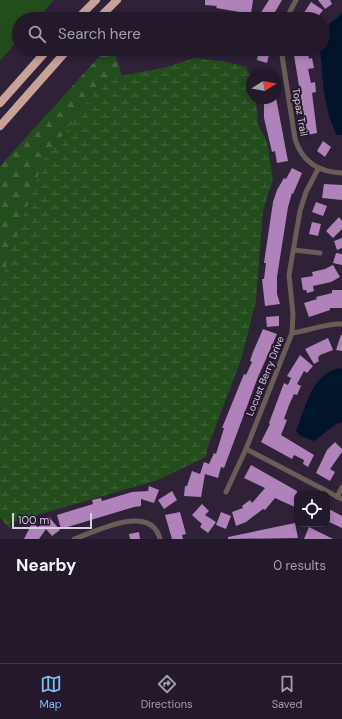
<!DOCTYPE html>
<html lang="en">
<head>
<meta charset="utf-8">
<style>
  body { margin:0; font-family:"DM Sans",sans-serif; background:#2b2232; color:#f1f3f6 }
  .controls { position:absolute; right:12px; bottom:12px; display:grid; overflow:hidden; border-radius:8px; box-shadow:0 2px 6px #0003 }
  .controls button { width:36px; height:36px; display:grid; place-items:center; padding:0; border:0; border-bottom:1px solid #403847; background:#23192a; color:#f1f3f6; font:20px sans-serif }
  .compass { position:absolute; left:246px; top:68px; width:36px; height:36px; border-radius:50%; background:#23192a; box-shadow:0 2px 6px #0003; rotate:79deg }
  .scale { position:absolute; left:12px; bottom:10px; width:80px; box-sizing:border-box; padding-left:4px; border:2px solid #d6cddd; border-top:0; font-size:11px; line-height:14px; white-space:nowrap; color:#d6cddd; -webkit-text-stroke:3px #25182e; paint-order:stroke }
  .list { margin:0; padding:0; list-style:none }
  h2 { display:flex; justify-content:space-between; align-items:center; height:52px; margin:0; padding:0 16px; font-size:17px }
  h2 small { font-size:13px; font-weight:400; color:#a3a0a8 }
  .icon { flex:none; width:22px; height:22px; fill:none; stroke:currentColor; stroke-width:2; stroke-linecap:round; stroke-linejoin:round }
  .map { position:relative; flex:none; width:342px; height:539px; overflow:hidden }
  .search { position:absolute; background:#23192a; box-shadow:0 2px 6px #0003; left:12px; right:12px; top:12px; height:44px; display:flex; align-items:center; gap:10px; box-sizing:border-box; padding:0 14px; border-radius:22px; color:#a3a0a8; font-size:15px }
  .sheet { height:124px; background:#23192a }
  nav { display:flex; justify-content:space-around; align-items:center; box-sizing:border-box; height:56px; border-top:1px solid #403847; background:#23192a; font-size:11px; color:#a3a0a8 }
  nav a { display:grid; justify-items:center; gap:2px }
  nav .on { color:#7dbef9 }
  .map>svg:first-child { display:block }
  .green { fill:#234d1d }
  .forest { fill:url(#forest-firs) }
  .wetland { fill:url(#wetland-marsh) }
  .water { fill:#00142a }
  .building { fill:#af82b9 }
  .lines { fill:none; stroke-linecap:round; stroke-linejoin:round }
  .minor { stroke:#6a5c57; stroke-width:5 }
  .highway { stroke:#c6a297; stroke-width:8 }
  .labels { text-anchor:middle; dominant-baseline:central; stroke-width:4; stroke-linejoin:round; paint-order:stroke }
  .street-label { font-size:10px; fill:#d6cddd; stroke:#25182e }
</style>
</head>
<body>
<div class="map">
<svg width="342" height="539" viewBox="0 0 342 539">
  <defs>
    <pattern id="forest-firs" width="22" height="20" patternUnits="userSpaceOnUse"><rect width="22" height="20" fill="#234d1d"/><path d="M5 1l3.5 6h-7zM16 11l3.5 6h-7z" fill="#42653d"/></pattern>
    <pattern id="wetland-marsh" width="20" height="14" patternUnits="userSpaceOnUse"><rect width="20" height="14" fill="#234d1d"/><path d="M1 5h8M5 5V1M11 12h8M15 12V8" fill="none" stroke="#42653d"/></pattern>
  </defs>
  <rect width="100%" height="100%" fill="#2f2138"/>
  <polygon class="green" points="0,0 54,0 37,19 19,19 19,39 0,61"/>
  <polygon class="forest" points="106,49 114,49 122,76 102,83 0,288 0,166"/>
  <polygon class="wetland" points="194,58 228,62 246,67 252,79 252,98 256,98 258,124 267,142 273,179 263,211 256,301 241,360 208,446 206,457 158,480 10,523 11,530 0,518 0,288 7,262 44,159 102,83 121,76 167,67"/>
  <g class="water">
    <path d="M 342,13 L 342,135 L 337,135 C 323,109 323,78 320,49 L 323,49 L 323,30 Z"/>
    <path d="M 340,368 L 342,369 L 342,422 L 336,424 L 314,441 L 300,436 L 296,431 C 306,408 311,373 340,368 Z"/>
  </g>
  <g class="building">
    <polygon points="205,0 253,0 251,14 216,8 217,6 205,5"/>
    <polygon points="269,0 282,0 271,19 260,14"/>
    <polygon points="318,0 330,0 332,4 325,9"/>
    <polygon points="311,2 323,10 316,19 300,19"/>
    <polygon points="175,49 185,49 183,56 173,52"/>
    <polygon points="246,49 270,50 267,63 257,60 258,54 246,51"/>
    <polygon points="293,49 308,49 309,59 312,58 314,68 308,69 311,83 315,82 316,92 312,93 317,133 307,135"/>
    <polygon points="264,98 276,98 288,161 277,163 275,151 272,152 264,118"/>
    <polygon points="323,141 331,147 325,157 317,151"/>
    <polygon points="292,168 302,173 293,194 292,193 288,207 277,277 277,294 280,304 265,306 262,279 264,279 266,263 264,263 273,202 277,190 284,178 286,179"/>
    <polygon points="324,184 342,185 342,200 322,198"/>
    <polygon points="316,202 327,206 323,216 312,212"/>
    <polygon points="339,217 342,221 342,229 333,238 326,231"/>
    <polygon points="312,222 321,224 318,236 309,234"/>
    <polygon points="342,238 342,248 337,250 334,241"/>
    <polygon points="336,253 342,254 342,265 333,263"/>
    <polygon points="333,265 340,277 331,282 313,286 314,291 307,293 306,290 303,290 301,278 313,276 312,272 325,269"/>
    <polygon points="332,290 342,290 342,308 330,308 330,310 309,317 304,303 317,299 316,297 332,293"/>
    <polygon points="279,316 279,326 267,327 266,317"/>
    <polygon points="263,329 277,334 258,377 224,468 221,467 218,478 205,474 201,497 184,496 185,486 187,486 192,471 200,474 204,462 209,464 214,453 216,454 224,428 222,428 244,374 246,375 252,362 250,361 253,352"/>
    <polygon points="341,335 342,335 342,351 336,350"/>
    <polygon points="328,338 333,350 320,355 318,358 319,361 314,364 305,349"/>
    <polygon points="300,355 313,366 307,373 304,371 297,384 301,386 297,395 294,394 289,405 284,419 287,420 281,435 314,455 308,467 303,464 304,460 294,455 292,459 261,442 270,424 269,423 284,383 288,385 291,378 287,376"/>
    <polygon points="335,442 342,449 342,452 330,469 335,472 330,481 316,473 327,450"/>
    <polygon points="251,465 297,491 297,508 275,498 265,510 263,509 246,522 236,526 232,512 243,508 242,506 250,500 252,503 265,488 244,478"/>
    <polygon points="149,486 159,490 154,503 141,499 141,506 134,507 61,529 57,515 93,504 92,500 101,498 102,501 132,492 148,491"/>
    <polygon points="172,491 177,500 164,509 158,500"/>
    <polygon points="202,504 209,511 205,515 216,522 208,533 200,527 202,524 192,515"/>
    <polygon points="327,508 342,516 342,528 327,521"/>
    <polygon points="180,512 186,534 182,535 183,539 172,539 165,515"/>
    <polygon points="221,512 231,516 226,529 216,525"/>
    <polygon points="49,517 60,530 52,536 46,529 39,539 24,539 32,523 38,527"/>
    <polygon points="295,523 298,538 228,539 228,537"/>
    <polygon points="309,527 333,539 304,539"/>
    <polygon points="139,532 140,539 130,539 129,534"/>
  </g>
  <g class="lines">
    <g class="minor">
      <polyline points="196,19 199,19"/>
      <polyline points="286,19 296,0"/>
      <path d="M 281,49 L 295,139 C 302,162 319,172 342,173"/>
      <polyline points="294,250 320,253"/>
      <path d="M 292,333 C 309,331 325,323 342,324"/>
      <polyline points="246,449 342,499"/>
      <polyline points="226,492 246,449 292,333 293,314 289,275 300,211 306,192 318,169"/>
      <polyline points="337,497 342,487"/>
      <path d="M 74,539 C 95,532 151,502 160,539"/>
    </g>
    <g class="highway">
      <polyline points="77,19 96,0"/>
      <polyline points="98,19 117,0"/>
      <polyline points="0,103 48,49"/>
      <polyline points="0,126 68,49"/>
    </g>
  </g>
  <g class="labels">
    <g class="street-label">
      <text transform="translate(300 112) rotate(80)">Topaz Trail</text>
      <text transform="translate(265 376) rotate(-68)">Locust Berry Drive</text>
    </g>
  </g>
</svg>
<div class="controls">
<button><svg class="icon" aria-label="locate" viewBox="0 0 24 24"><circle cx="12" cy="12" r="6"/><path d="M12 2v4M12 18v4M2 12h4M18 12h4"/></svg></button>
</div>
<svg class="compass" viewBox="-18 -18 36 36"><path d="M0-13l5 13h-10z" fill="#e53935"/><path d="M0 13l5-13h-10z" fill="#a3a0a8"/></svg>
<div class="scale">100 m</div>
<div class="search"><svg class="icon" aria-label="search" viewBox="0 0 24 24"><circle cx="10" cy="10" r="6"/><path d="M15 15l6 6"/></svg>Search here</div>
</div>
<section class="sheet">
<h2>Nearby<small>0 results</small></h2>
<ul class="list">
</ul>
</section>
<nav>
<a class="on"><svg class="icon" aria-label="map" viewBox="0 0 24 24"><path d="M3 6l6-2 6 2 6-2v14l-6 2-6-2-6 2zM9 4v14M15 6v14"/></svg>Map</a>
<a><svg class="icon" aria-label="directions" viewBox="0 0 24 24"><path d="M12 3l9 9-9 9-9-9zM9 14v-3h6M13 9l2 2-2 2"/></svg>Directions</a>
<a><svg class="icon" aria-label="saved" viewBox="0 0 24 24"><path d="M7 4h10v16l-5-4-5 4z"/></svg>Saved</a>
</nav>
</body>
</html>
